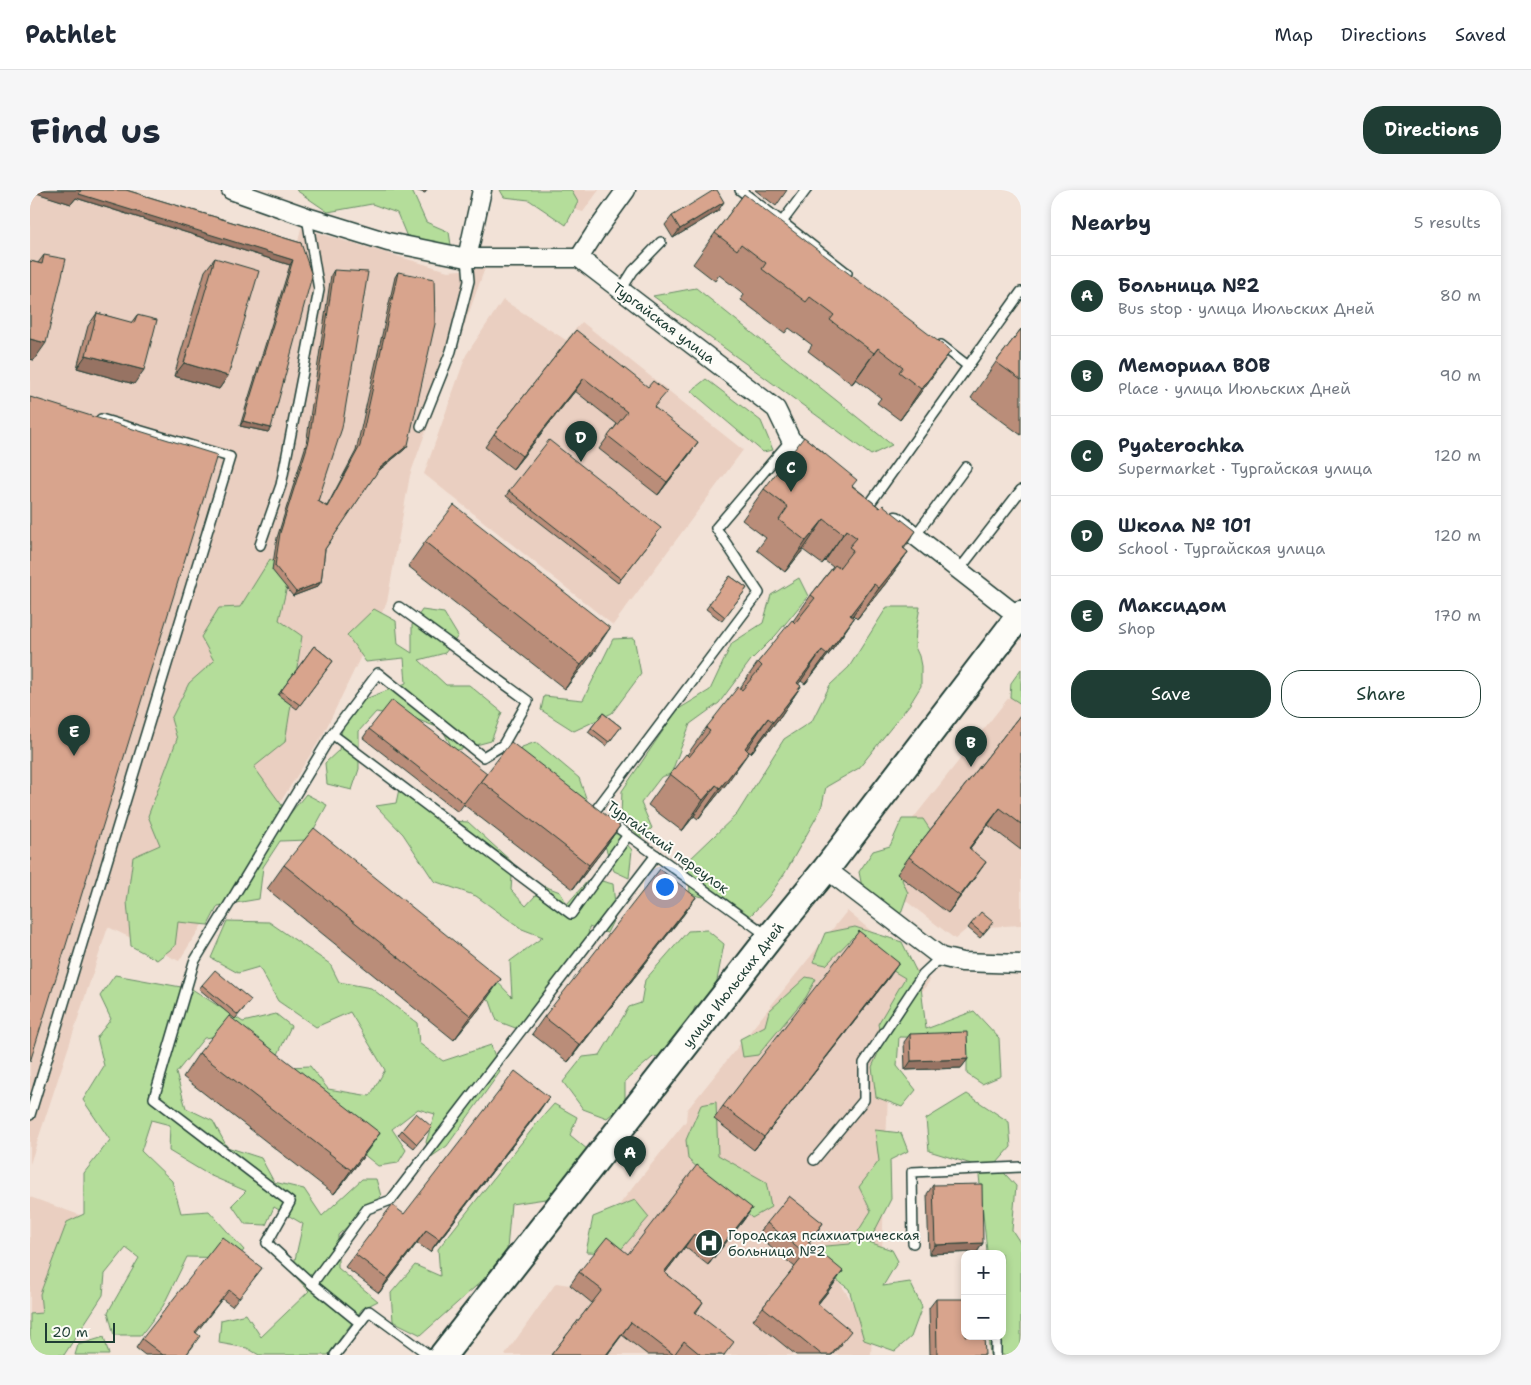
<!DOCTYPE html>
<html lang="en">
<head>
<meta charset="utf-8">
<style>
  body { margin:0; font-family:"Shantell Sans",sans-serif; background:#f6f6f7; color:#1f2937 }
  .controls { position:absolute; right:15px; bottom:15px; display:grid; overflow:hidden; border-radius:10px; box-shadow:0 2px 8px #0003 }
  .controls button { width:45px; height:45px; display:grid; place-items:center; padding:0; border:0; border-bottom:1px solid #e0e1e3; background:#fff; color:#1f2937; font:25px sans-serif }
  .scale { position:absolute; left:15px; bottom:12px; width:70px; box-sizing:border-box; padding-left:5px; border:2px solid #1f3d34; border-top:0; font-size:14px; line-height:18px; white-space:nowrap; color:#1f3d34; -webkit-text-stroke:4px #fdfcf7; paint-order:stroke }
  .you { position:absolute; left:634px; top:696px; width:18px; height:18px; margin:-12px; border:4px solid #fff; border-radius:50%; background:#1a73e8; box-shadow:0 0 0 8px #1a73e833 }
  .badge { display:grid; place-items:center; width:32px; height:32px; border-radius:50%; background:#1f3d34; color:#fff; font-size:16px; font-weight:700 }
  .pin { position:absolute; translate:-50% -41px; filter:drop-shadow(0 1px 2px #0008) }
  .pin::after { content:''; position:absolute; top:26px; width:18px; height:15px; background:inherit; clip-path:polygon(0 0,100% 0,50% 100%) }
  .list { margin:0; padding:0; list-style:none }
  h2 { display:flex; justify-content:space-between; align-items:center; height:65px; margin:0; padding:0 20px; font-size:21px }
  h2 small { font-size:16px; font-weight:400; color:#747a83 }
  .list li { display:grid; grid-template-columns:32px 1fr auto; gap:15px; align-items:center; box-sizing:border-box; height:80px; padding:0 20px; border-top:1px solid #e0e1e3 }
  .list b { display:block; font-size:19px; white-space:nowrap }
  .list p { margin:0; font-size:16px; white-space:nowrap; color:#747a83 }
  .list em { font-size:16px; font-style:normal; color:#747a83 }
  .actions { display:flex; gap:10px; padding:15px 20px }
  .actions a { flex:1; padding:11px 0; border:1px solid #1f3d34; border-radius:20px; text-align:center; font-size:18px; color:#1f3d34 }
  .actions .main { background:#1f3d34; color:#fff }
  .map { position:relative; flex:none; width:991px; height:1165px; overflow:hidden; border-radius:20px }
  header { display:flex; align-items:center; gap:30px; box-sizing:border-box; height:70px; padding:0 25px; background:#fff; border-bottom:1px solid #e0e1e3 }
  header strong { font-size:24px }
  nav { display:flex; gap:28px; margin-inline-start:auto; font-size:18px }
  .intro { display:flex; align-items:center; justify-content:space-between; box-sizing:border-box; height:120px; padding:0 30px }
  h1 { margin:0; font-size:35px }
  .button { padding:12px 22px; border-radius:20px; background:#1f3d34; color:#fff; font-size:18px; font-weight:700 }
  main { display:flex; gap:30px; padding:0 30px }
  aside { flex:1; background:#fff; border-radius:20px; box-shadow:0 2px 8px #0003 }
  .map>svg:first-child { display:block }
  .built { fill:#eacfc1 }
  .green { fill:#b4dd9a; stroke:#6a8d67 }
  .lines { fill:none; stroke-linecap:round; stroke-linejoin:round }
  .lane-casing { stroke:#1f3d34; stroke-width:12 }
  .street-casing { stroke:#1f3d34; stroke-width:21 }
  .secondary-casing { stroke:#1f3d34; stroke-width:30 }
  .lane { stroke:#fdfcf7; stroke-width:9 }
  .street { stroke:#fdfcf7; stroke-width:18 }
  .secondary { stroke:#fdfcf7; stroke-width:26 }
  .wall { fill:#ba8d79; stroke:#1f3d34 }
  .shaded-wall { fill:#977363; stroke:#1f3d34 }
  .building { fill:#d8a48d; stroke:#1f3d34 }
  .labels { text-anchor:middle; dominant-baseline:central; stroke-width:4; stroke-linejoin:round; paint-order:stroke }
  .street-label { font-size:14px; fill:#1f3d34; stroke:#fdfcf7 }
  .poi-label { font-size:14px; fill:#1f3d34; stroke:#fdfcf7; text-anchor:start }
</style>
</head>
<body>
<header>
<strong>Pathlet</strong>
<nav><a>Map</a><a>Directions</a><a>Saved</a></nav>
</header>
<div class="intro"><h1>Find us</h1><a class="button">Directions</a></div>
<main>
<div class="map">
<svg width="991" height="1165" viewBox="0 0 991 1165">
  <rect width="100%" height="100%" fill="#f2e2d7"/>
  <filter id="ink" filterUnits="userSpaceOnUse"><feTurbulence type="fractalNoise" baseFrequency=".02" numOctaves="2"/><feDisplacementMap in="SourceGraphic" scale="10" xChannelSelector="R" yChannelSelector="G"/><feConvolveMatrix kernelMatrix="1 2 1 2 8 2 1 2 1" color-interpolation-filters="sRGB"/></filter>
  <g filter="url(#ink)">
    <g class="built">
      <polygon points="0,0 78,0 267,57 271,38 418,81 455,78 380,285 357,412 293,545 149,771 78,737 0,974"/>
      <polygon points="476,0 569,0 553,22"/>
      <polygon points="473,110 536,150 552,132 713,260 583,435 394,284 436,165"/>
      <polygon points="991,492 991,735 938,738 925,749 840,683"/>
      <polygon points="817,721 900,790 860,850 852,1061 804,1084 842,1142 841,1165 475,1165 526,1093 540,1095 568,1060 566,1044 656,931 657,920"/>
      <polygon points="0,1007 66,1031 0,1165"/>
    </g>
    <g class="green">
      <polygon points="266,0 378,0 383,3 396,32 419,42 421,55 380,54 367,23 342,14 298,22"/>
      <polygon points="470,0 541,0 548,12 536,35 499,10 474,7"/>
      <polygon points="666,98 862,255 841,265 623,106"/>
      <polygon points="676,189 731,231 743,260 733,262 661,201"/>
      <polygon points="240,369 260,384 249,430 272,446 255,552 224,577 259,625 276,604 297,615 278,650 250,651 233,677 229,709 188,716 178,735 148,732 145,756 127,770 101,756 97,712 103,667 130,655 118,626 147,549 141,529 159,493 184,471 171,447 189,418 210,417"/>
      <polygon points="769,388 778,406 746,445 721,470 689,513 660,534 641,584 631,587 611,613 622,638 611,648 591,627 592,601 647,520 680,500 702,453 733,433 741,405"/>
      <polygon points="857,417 890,417 886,439 885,457 889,466 891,476 891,496 880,514 829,578 796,597 791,619 755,683 739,706 723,723 710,734 703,714 660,704 658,671 707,624 754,549 782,531 800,495 819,477"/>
      <polygon points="344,419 366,431 368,454 382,463 382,435 392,420 414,423 428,446 415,463 389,470 416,495 439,495 472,522 461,551 424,561 412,539 383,528 346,522 329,541 329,579 322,600 297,594 295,573 309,560 315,517 376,493 374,468 336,472 317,445"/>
      <polygon points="604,448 611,484 582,523 544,541 511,520 514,506 553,510 583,449"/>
      <polygon points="991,479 991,514 980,507 981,493"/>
      <polygon points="506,552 549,588 568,642 588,644 602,660 599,688 584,681 575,656 488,575 492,557"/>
      <polygon points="371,590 408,630 438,632 483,673 481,700 496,716 514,696 530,702 537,714 560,688 583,694 586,725 577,743 559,737 556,763 496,842 467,831 460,811 435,789 454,778 482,807 480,771 513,747 492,739 446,706 404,691 373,644 346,616 366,613"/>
      <polygon points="872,629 893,629 901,641 872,690 878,703 871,723 855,732 835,712 829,682 843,661 860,656"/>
      <polygon points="197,731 239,732 300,774 309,792 341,798 387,833 389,853 413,871 461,855 470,882 417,956 401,967 396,952 405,924 388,919 362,939 376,960 368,973 348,976 281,922 258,877 280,876 298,899 340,906 355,880 320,822 286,837 248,811 229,777 208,783 181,768"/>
      <polygon points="825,737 872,752 890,789 896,839 944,821 969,848 971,886 952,894 937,884 937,848 869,847 867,876 886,900 872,917 846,907 842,877 852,854 848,834 875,788 843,769 823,747 796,775 783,772 795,743"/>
      <polygon points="677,740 694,754 684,806 665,817 653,846 636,865 623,867 595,891 595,913 577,928 553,919 533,892 553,867 570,865 599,817 611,813 615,790 658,741"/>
      <polygon points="85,785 162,799 213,832 246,824 261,836 245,871 203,844 174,848 146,883 156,918 183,931 197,957 231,968 244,992 274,999 292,1026 332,989 346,989 351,1006 308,1045 308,1078 348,1111 332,1119 298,1165 229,1165 217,1158 189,1153 191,1130 216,1124 231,1147 279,1101 262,1083 273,1034 244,1017 236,1035 215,1034 202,1015 216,1001 179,985 139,961 140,935 121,930 111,961 142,991 151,1023 179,1021 214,1060 208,1068 157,1067 133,1116 111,1145 84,1145 78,1122 109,1068 96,1058 75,1084 73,1105 34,1165 0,1165 0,1124 12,1123 10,1104 37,1032 54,1024 54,983 80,950 53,910 74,876 67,847 81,829 70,806"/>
      <polygon points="776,787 786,789 776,807 728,865 713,867 710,849 735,836 739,821"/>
      <polygon points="937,904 979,932 981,957 966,974 986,996 982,1040 991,1054 991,1165 960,1165 958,1146 972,1146 972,1064 954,1064 957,1061 948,976 899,961 896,929"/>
      <polygon points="686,912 688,965 736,992 741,1017 722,1028 658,969 656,950 671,915"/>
      <polygon points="524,914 547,927 540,945 558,960 529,1007 481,1014 477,1059 454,1089 391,1145 363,1131 361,1103 385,1075 410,1086 408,1059 507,933"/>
      <polygon points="845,940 871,943 878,961 860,970 861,1009 839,1052 862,1060 868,1071 853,1096 880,1092 892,1117 881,1147 865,1161 834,1150 819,1099 779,1069 784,1057 820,1054 841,1021 829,997 849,971"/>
      <polygon points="605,1010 619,1027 588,1063 556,1062 563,1027"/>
      <polygon points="74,1147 79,1165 45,1165 48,1155"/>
    </g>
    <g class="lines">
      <g class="lane-casing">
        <g id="lane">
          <polyline points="710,0 752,32 776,0"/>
          <polyline points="752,32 817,83"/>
          <polyline points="591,100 603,81 631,52"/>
          <polyline points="911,155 938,176"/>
          <polyline points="391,236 421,161 439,91 437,68"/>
          <polyline points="841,312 991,102"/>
          <polyline points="885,346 936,277"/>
          <polyline points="230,355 251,295 289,100 277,27"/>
          <polyline points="929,380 991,300"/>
          <polyline points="369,417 498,511 473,555 478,559"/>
          <polyline points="302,544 541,724 598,645"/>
          <polyline points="473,555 453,567 348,483 302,544 164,772 124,908 260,1012 237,1053 282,1094 337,1019 361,1010 626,665"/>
          <polyline points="565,621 729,403 686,338 761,250"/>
          <polyline points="580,632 738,746"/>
          <polyline points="0,925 200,267 71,229"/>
          <polyline points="784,970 834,910 834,873 893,784 911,767"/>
          <polyline points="883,1053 882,982 991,977"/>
          <polyline points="282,1094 330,1133"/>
          <polyline points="305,1165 339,1121 399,1165"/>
          <polyline points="966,1165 966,1146"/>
        </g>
      </g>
      <g class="street-casing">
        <g id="street">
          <polyline points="201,0 277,27 358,52 437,68 549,68 746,219 761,250 786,269"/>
          <polyline points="437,68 452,0"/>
          <polyline points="549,68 565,43 596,0"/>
          <polyline points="866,331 989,427"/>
          <polyline points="796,679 911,767 932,772 991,774"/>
        </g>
      </g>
      <g class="secondary-casing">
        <polyline id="secondary" points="413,1165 740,747 796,679 991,424"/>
      </g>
      <use href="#lane" class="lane"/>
      <use href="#street" class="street"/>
      <use href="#secondary" class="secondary"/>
    </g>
    <g class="wall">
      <polygon points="0,0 96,0 271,53 238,242 210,236 260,75 46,8 41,14"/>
      <polygon points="725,0 757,0 746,16"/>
      <polygon points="714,4 899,191 870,230 847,213 851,208 826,189 822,194 778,161 782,155 759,138 755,143 711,110 714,104 689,85 685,91 663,74 685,43"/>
      <polygon points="688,21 643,48 635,35 642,26"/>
      <polygon points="14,65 4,170 0,169 0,71 8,73"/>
      <polygon points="185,68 198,186 189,199 144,186 175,81"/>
      <polygon points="304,80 288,311 297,316 326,261 365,87 368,82 378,255 375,259 347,282 295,359 291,392 287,397 263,406 242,380 247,348 276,255 301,85"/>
      <polygon points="67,123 101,133 107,125 104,194 47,178 58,136"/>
      <polygon points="991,139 991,245 941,208 966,172"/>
      <polygon points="546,140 625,218 659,265 628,305 569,259 587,234 545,201 483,279 455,257 464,244"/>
      <polygon points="823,296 850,318 886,341 874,359 878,362 856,393 827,429 823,425 822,426 824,428 803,459 775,494 771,491 768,494 771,496 750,527 721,563 716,560 697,593 668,629 664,626 652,641 618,615 640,584 657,565 676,538 710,498 728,472 763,431 781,405 803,377 795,371 792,374 773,360 755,382 727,360 736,348 712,330 734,299"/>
      <polygon points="479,301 631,338 588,393 476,306"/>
      <polygon points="395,352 564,462 535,499 378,376"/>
      <polygon points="700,386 717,398 692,431 676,419"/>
      <polygon points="284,456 303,471 267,519 248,505"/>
      <polygon points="573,523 591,537 576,556 558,542"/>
      <polygon points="991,524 991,660 958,635 940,658 944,689 918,723 867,684 879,667"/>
      <polygon points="339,539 457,583 590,636 573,660 543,699 434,615 434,614 428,622 333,548"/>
      <polygon points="254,675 454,813 424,850 237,699"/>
      <polygon points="666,707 654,724 538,872 502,844 514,827"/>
      <polygon points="941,734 960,736 950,748 938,738"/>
      <polygon points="860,786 724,960 684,929 693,916"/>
      <polygon points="172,795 221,810 205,829 169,799"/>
      <polygon points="880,844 938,869 931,878 875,880 874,852"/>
      <polygon points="169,863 333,967 304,1004 153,887"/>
      <polygon points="510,920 400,1062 387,1053 349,1103 315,1077 325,1064 374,1024"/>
      <polygon points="372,940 398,941 384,958 368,945"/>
      <polygon points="903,995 953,1053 947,1062 899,1064 897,1004"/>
      <polygon points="722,1018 713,1031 678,1075 655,1057 635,1083 673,1112 666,1123 695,1165 618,1165 592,1145 577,1165 521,1165 562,1113 540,1095 549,1082"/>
      <polygon points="737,1033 793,1033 779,1053 804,1094 788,1114 812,1154 802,1165 766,1165 723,1130 733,1117 765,1077 727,1046"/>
      <polygon points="232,1078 202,1116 192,1109 166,1143 164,1155 156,1165 115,1165 106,1158 112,1149"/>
      <polygon points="906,1109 955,1165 900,1165 899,1118"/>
    </g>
    <g class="shaded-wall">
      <polygon points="1,0 47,0 263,70 260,75 46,8 41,14 0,1"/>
      <polygon points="385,0 397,0 395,3"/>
      <polygon points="0,1 5,3 0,9"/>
      <polygon points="694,12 688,21 643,48 650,39"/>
      <polygon points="0,149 16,153 4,170 0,169"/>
      <polygon points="848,158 826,189 822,194 844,163"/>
      <polygon points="921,161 899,191 870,230 891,199"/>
      <polygon points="56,165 114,180 104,194 47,178"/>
      <polygon points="154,173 198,186 189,199 144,186"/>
      <polygon points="554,188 545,201 483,279 492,266"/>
      <polygon points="213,231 241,238 238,242 210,236"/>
      <polygon points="668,252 659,265 628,305 637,292"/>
      <polygon points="378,255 375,259 347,282 350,278"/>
      <polygon points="794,329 773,360 755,382 776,351"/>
      <polygon points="816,340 795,371 792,374"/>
      <polygon points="878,362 856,393 827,429 849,398"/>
      <polygon points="291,392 287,397 263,406 266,402"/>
      <polygon points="844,394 823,425 798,456 820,425"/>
      <polygon points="824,428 803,459 775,494 797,464"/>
      <polygon points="580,438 564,462 535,499 551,475"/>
      <polygon points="792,460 771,491 745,523 767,493"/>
      <polygon points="771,496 750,527 721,563 743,532"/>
      <polygon points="738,528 717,559 693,589 715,558"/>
      <polygon points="719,562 697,593 668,629 690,598"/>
      <polygon points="686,595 664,626 652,641 673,610"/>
      <polygon points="970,618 958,635 927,675 939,658"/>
      <polygon points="590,636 573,660 543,699 559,675"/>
      <polygon points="956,672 944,689 918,723 930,706"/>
      <polygon points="666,707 654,724 538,872 550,855"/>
      <polygon points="869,773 860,786 724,960 734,947"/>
      <polygon points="471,789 454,813 424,850 441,826"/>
      <polygon points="938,869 931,878 875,880 881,871"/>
      <polygon points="519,907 510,920 400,1062 409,1049"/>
      <polygon points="350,943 333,967 304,1004 321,980"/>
      <polygon points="722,1018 713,1031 678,1075 687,1062"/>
      <polygon points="396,1040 387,1053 349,1103 358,1089"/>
      <polygon points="664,1044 655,1057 625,1096 634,1082"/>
      <polygon points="953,1053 947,1062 899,1064 905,1055"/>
      <polygon points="813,1081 804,1094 778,1126 787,1113"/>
      <polygon points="601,1132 577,1165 576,1165"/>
    </g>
    <g class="building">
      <polygon points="0,0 5,0 5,3 0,1"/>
      <polygon points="51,0 96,0 271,53 282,86 241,238 213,231 263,70 49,4"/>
      <polygon points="684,0 687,0 694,12 650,39 642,26"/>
      <polygon points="714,4 921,161 891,199 869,182 873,177 848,158 844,163 800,130 804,125 780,107 776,112 732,79 736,73 711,54 707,60 685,43"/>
      <polygon points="14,65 36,69 16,153 0,149 0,71 12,74"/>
      <polygon points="185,68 229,81 198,186 154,173"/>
      <polygon points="304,80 338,82 312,238 288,311 297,317 330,256 368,82 404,89 405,134 378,255 350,278 295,359 291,392 266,402 245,376 250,343 279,251"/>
      <polygon points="67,123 104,133 107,125 127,130 114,180 56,165"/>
      <polygon points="991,139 991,190 966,172"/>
      <polygon points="546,140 618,197 623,191 637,202 624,217 668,252 637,292 578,246 597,222 554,188 492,266 464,244"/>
      <polygon points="0,207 187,265 0,872"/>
      <polygon points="774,247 827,290 822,296 850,318 853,315 886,341 873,358 878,362 849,398 844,394 820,425 824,428 797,464 792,460 767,493 771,496 743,532 738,528 715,558 719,562 690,598 686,595 673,610 640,584 656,564 659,567 680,541 676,538 708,497 712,500 732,476 728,472 762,430 765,433 785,408 781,405 805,375 809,378 823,360 819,357 827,348 816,340 813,344 794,329 776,351 749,330 758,317 734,299"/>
      <polygon points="519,250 631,338 591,389 479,301"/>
      <polygon points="424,315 580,438 551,475 395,352"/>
      <polygon points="700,386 717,398 695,427 679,414"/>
      <polygon points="284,456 303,471 270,515 251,501"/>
      <polygon points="362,510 457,583 434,613 339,539"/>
      <polygon points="573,523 591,537 579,552 561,538"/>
      <polygon points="991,524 991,634 970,618 939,658 956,672 930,706 879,667"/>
      <polygon points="481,552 590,636 559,675 451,591"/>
      <polygon points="284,638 471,789 441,826 254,675"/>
      <polygon points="630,679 666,707 550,855 514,827"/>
      <polygon points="951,722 963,732 953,744 941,734"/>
      <polygon points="829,741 869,773 734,947 693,916"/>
      <polygon points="185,780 221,810 208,825 172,795"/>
      <polygon points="199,826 350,943 321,980 169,863"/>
      <polygon points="937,842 938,869 881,871 880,844"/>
      <polygon points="485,881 519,907 409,1049 396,1040 358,1089 325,1064 362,1015 374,1024"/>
      <polygon points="386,923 402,937 387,954 372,940"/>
      <polygon points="667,975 722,1018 687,1062 664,1044 634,1082 673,1112 665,1122 704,1152 694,1165 671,1165 654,1151 644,1165 601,1132 576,1165 521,1165 572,1100 549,1082 577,1047 598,1064"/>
      <polygon points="952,994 953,1053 905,1055 903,995"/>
      <polygon points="759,1006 793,1033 778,1052 813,1081 787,1113 821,1141 801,1165 792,1165 733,1117 775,1064 737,1033"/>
      <polygon points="192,1047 232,1078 209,1108 199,1100 165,1142 170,1146 156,1165 133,1165 112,1149"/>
      <polygon points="906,1109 935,1109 935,1146 954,1146 955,1165 907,1165"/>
    </g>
  </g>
  <defs>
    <g id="hospital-disc" transform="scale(1.4375)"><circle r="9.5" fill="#1f3d34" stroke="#fdfcf7"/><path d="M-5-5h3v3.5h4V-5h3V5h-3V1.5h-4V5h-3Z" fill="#fff"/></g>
  </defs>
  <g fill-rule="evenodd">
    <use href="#hospital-disc" x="679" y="1053"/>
  </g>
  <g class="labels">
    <g class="street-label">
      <text transform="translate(634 133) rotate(37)">Тургайская улица</text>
      <text transform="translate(638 657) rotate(36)">Тургайский переулок</text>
      <text transform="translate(703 795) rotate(-52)">улица Июльских Дней</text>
    </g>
    <g class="poi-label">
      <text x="698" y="1045">Городская психиатрическая<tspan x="698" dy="16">больница №2</tspan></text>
    </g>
  </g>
</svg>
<div class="controls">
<button>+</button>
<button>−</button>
</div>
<div class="scale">20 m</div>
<div class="you"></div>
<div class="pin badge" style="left:600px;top:987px">A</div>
<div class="pin badge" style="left:941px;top:577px">B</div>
<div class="pin badge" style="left:761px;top:302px">C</div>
<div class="pin badge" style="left:551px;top:272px">D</div>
<div class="pin badge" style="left:44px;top:566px">E</div>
</div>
<aside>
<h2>Nearby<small>5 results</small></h2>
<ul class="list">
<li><span class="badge">A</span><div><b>Больница №2</b><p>Bus stop · улица Июльских Дней</p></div><em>80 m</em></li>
<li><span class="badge">B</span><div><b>Мемориал ВОВ</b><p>Place · улица Июльских Дней</p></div><em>90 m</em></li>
<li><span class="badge">C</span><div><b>Pyaterochka</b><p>Supermarket · Тургайская улица</p></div><em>120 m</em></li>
<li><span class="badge">D</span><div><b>Школа № 101</b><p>School · Тургайская улица</p></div><em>120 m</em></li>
<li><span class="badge">E</span><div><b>Максидом</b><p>Shop</p></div><em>170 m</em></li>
</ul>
<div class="actions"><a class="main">Save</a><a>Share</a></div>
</aside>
</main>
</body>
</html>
